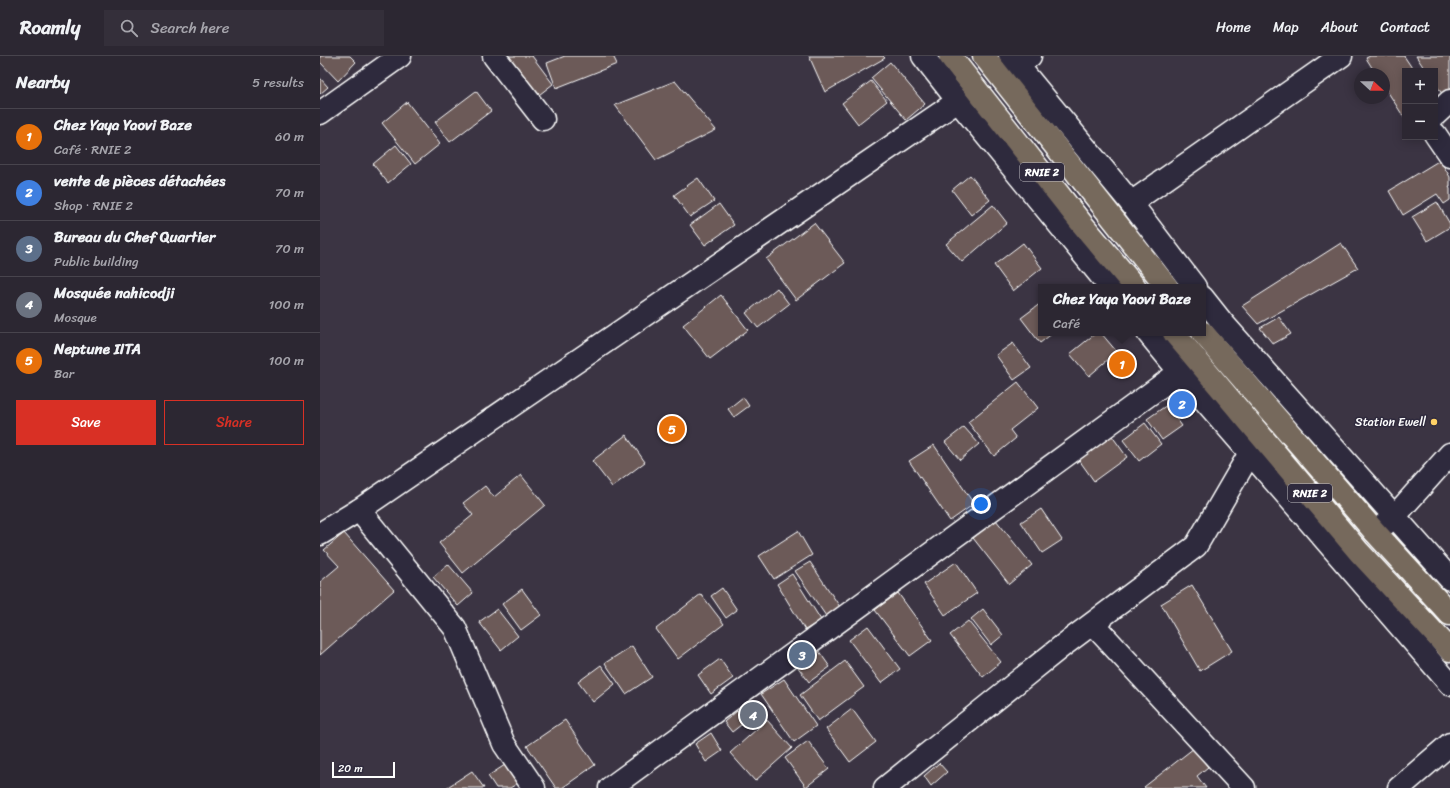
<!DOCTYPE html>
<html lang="en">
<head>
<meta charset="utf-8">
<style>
  body { margin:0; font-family:Sriracha,sans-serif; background:#342f3a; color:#f1f3f6 }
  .controls { position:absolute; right:12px; top:12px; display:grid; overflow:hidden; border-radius:0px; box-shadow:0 2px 10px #0003 }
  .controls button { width:36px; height:36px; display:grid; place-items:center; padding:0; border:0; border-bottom:1px solid #48444d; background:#2c2732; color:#f1f3f6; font:20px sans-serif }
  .compass { position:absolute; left:1034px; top:12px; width:36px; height:36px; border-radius:50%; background:#2c2732; box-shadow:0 2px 10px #0003; rotate:111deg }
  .scale { position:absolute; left:12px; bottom:10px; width:63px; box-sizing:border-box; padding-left:4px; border:2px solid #fff; border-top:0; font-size:11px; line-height:14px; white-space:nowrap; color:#fff; -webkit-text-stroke:3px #2f2a3d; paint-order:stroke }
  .you { position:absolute; left:661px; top:448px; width:14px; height:14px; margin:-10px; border:3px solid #fff; border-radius:50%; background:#1a73e8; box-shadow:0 0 0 6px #1a73e833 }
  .badge { display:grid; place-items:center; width:26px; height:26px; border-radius:50%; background:#d93025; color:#fff; font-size:13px; font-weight:700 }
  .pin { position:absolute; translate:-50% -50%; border:2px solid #fff; box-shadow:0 1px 4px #0006 }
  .popup { position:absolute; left:718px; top:228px; width:168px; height:52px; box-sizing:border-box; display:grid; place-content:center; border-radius:0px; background:#2c2732; filter:drop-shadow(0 1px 3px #0005); font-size:13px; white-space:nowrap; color:#a6a5ac }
  .popup b { font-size:15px; color:#f1f3f6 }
  .popup::after { content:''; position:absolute; left:50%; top:100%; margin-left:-8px; border:8px solid transparent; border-top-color:#2c2732 }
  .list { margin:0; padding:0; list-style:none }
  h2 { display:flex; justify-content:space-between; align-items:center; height:52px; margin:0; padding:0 16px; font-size:17px }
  h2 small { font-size:13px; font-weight:400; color:#a6a5ac }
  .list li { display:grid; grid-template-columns:26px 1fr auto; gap:12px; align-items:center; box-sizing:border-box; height:56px; padding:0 16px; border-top:1px solid #48444d }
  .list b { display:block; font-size:15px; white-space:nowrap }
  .list p { margin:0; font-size:13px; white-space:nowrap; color:#a6a5ac }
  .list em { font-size:13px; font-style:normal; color:#a6a5ac }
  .actions { display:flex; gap:8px; padding:12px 16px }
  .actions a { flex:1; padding:9px 0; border:1px solid #d93025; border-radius:0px; text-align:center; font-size:14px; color:#d93025 }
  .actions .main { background:#d93025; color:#fff }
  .icon { flex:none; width:22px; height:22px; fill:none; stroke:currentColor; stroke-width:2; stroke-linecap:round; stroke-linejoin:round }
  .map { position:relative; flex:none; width:1130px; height:732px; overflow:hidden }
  header { display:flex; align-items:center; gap:24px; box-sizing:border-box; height:56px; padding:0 20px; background:#2c2732; border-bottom:1px solid #48444d }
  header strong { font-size:19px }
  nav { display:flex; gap:22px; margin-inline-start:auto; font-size:14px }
  .search { width:280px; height:36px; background:#342f3a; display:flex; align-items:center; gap:10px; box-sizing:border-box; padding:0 14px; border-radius:0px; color:#a6a5ac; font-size:15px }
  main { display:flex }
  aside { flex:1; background:#2c2732 }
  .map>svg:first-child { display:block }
  .building { fill:#6c5a59; stroke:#fff }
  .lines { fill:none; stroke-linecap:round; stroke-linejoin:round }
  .street-casing { stroke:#fff; stroke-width:25 }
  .secondary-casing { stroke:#fff; stroke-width:25 }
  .highway-casing { stroke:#fff; stroke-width:25 }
  .street { stroke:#2f2a3d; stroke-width:22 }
  .secondary { stroke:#2f2a3d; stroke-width:22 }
  .highway { stroke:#76695c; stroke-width:22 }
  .poi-dot { fill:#ffd166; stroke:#2f2a3d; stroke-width:1.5 }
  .labels { text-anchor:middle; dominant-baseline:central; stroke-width:3; stroke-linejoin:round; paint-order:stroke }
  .shield { fill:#2f2a3d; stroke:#c1bfc5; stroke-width:1 }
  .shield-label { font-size:11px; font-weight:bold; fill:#fff }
  .poi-label { font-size:12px; fill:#fff; stroke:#2f2a3d; text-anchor:end }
</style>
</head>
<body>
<header>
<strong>Roamly</strong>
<div class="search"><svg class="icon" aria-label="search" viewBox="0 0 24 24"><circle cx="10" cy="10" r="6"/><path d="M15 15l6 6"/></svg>Search here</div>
<nav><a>Home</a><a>Map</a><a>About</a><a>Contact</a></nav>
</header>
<main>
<aside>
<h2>Nearby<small>5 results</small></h2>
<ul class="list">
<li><span class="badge" style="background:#e8710a">1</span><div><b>Chez Yaya Yaovi Baze</b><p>Café · RNIE 2</p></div><em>60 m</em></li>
<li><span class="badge" style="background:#3f7fe0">2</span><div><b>vente de pièces détachées</b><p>Shop · RNIE 2</p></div><em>70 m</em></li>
<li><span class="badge" style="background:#5c6f8a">3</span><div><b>Bureau du Chef Quartier</b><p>Public building</p></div><em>70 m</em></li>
<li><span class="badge" style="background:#6b7280">4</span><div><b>Mosquée nahicodji</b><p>Mosque</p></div><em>100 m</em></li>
<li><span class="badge" style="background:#e8710a">5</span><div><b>Neptune IITA</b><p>Bar</p></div><em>100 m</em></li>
</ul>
<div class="actions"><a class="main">Save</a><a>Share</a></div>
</aside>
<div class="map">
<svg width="1130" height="732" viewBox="0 0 1130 732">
  <rect width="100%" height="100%" fill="#3b3443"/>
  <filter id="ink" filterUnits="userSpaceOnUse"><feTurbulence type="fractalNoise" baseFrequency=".025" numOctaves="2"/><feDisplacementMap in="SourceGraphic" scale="8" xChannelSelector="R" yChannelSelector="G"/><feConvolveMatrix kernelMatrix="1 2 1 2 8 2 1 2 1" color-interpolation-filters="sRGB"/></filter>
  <g filter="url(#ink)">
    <g class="building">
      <polygon points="0,0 30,0 36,6 18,25 0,6"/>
      <polygon points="183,0 212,0 233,28 215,42"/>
      <polygon points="245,0 293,0 297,8 236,32 227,7"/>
      <polygon points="489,0 563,0 565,2 505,36"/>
      <polygon points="1050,0 1084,0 1094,15 1085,15 1085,63 1064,30 1064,18 1056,18 1046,2"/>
      <polygon points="1096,0 1130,0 1130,32 1122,38 1115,27 1115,15 1106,15"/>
      <polygon points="570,6 605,48 586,64 551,22"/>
      <polygon points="0,22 8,31 0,38"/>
      <polygon points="355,25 396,74 336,104 295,49"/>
      <polygon points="551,25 567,45 538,68 522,47"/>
      <polygon points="156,35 171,55 130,86 115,66"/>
      <polygon points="87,46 120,88 95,108 62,67"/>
      <polygon points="76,89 91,108 68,127 53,108"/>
      <polygon points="1120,104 1130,121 1130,131 1129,131 1130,133 1130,144 1124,148 1117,138 1083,159 1069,135"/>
      <polygon points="650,119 670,144 651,159 632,134"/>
      <polygon points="378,122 394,145 370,161 354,139"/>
      <polygon points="1117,146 1130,168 1130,171 1107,185 1092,161"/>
      <polygon points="399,148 414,169 385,189 370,169"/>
      <polygon points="673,149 687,167 642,206 626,188"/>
      <polygon points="494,167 525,207 476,244 446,203"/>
      <polygon points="703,187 722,212 693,235 674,209"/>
      <polygon points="1021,187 1038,212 938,268 922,250"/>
      <polygon points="457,232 469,248 438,272 426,257"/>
      <polygon points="401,239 428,274 390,303 363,269"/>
      <polygon points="721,247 721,277 733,277 720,287 701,262"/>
      <polygon points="959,261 971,278 953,288 940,272"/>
      <polygon points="776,277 781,277 797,296 769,320 750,298"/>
      <polygon points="693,287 711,312 694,324 676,299"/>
      <polygon points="698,326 718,352 690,374 696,382 674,400 648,366"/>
      <polygon points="423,341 429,350 414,361 408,353"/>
      <polygon points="847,349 862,370 842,384 827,363"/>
      <polygon points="825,367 841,388 819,405 803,384"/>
      <polygon points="644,371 659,388 640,404 625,386"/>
      <polygon points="306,379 325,406 292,431 272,405"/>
      <polygon points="792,380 807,401 774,425 759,404"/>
      <polygon points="614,389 654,448 630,465 589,405"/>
      <polygon points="201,419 225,449 143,517 119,487 153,459 143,447 165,430 174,441"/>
      <polygon points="721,453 742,484 722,497 701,466"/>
      <polygon points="676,464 712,509 689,528 653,482"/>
      <polygon points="478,475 492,499 454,523 439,500"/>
      <polygon points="24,477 74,534 0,599 0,526 19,510 4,494"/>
      <polygon points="490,506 520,551 506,560 475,515"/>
      <polygon points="636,506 657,537 625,559 604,528"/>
      <polygon points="128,508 153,537 138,550 113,521"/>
      <polygon points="472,518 501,564 485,574 457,528"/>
      <polygon points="872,529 912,595 880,615 841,548"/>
      <polygon points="402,532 417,554 406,562 391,540"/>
      <polygon points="202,533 221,559 201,574 182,548"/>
      <polygon points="578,537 612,584 590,600 555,554"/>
      <polygon points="381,538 404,568 358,603 336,573"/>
      <polygon points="177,553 198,580 181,594 159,566"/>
      <polygon points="663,553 683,579 671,589 651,563"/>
      <polygon points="648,565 681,606 663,621 630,579"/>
      <polygon points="548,570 580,613 561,627 529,584"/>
      <polygon points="312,590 332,621 306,638 285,607"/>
      <polygon points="498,594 510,611 489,626 477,610"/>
      <polygon points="400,603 413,622 391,638 378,619"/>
      <polygon points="525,605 544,631 498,665 480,639"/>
      <polygon points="281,609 295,628 273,646 258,626"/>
      <polygon points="464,623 496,670 474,686 441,638"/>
      <polygon points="532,653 556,686 530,706 506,673"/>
      <polygon points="417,655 426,665 412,676 404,666"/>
      <polygon points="245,664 275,709 242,732 236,732 207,690"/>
      <polygon points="447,664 472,692 435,725 410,697"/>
      <polygon points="391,677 402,695 386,706 375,688"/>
      <polygon points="488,685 509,713 486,731 465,702"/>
      <polygon points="874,692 888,711 877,720 886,732 825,732 824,731"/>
      <polygon points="188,707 200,726 190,732 176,732 168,720"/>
      <polygon points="619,707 627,716 611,730 604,720"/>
      <polygon points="152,715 164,732 126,732"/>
    </g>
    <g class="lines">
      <g class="street-casing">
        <g id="street">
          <polyline points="174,0 223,63"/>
          <polyline points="603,0 638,45 790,231"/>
          <polyline points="697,9 710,0"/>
          <polyline points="0,57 80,0"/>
          <polyline points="1115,59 1130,45"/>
          <polyline points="1115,78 1130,100"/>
          <polyline points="811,147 1021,0"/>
          <polyline points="828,277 860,316 1130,628"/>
          <polyline points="39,454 135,572 184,688 214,732"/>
          <polyline points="1055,476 1074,461 1130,398"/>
          <polyline points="0,478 39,454 638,45"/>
          <polyline points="773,568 924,732"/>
          <polyline points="290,732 860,316 876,303"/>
          <polyline points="565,732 741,591 876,490 930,397"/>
          <polyline points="1079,732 1130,688"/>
        </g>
      </g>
      <g class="secondary-casing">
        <g id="secondary">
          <polyline points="690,0 811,147 875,231"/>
          <polyline points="883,242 902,266 1130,523"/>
        </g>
      </g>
      <g class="highway-casing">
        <g id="highway">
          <polyline points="630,0 762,168 815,231"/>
          <polyline points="664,0 847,231"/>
          <polyline points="854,277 1039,496 1130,594"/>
          <polyline points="883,277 1055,476 1130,558"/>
        </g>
      </g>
      <use href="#street" class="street"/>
      <use href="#secondary" class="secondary"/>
      <use href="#highway" class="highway"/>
    </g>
  </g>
  <circle class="poi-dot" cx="1114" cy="366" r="4"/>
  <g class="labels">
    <g class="shield">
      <rect x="700" y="107" width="44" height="18" rx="3"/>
      <rect x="968" y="428" width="44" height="18" rx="3"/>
    </g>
    <g class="shield-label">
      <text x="722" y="116">RNIE 2</text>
      <text x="990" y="437">RNIE 2</text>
    </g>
    <g class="poi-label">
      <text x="1106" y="366">Station Ewell</text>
    </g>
  </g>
</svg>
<div class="controls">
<button>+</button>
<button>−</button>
</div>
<svg class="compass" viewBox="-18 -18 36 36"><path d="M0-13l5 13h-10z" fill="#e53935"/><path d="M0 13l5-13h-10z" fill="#a6a5ac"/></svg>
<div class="scale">20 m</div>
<div class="you"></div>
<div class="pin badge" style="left:802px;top:308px;background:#e8710a">1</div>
<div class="popup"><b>Chez Yaya Yaovi Baze</b>Café</div>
<div class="pin badge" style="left:862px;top:348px;background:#3f7fe0">2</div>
<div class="pin badge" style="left:482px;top:599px;background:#5c6f8a">3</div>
<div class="pin badge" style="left:433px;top:659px;background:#6b7280">4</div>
<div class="pin badge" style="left:352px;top:373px;background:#e8710a">5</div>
</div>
</main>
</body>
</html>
